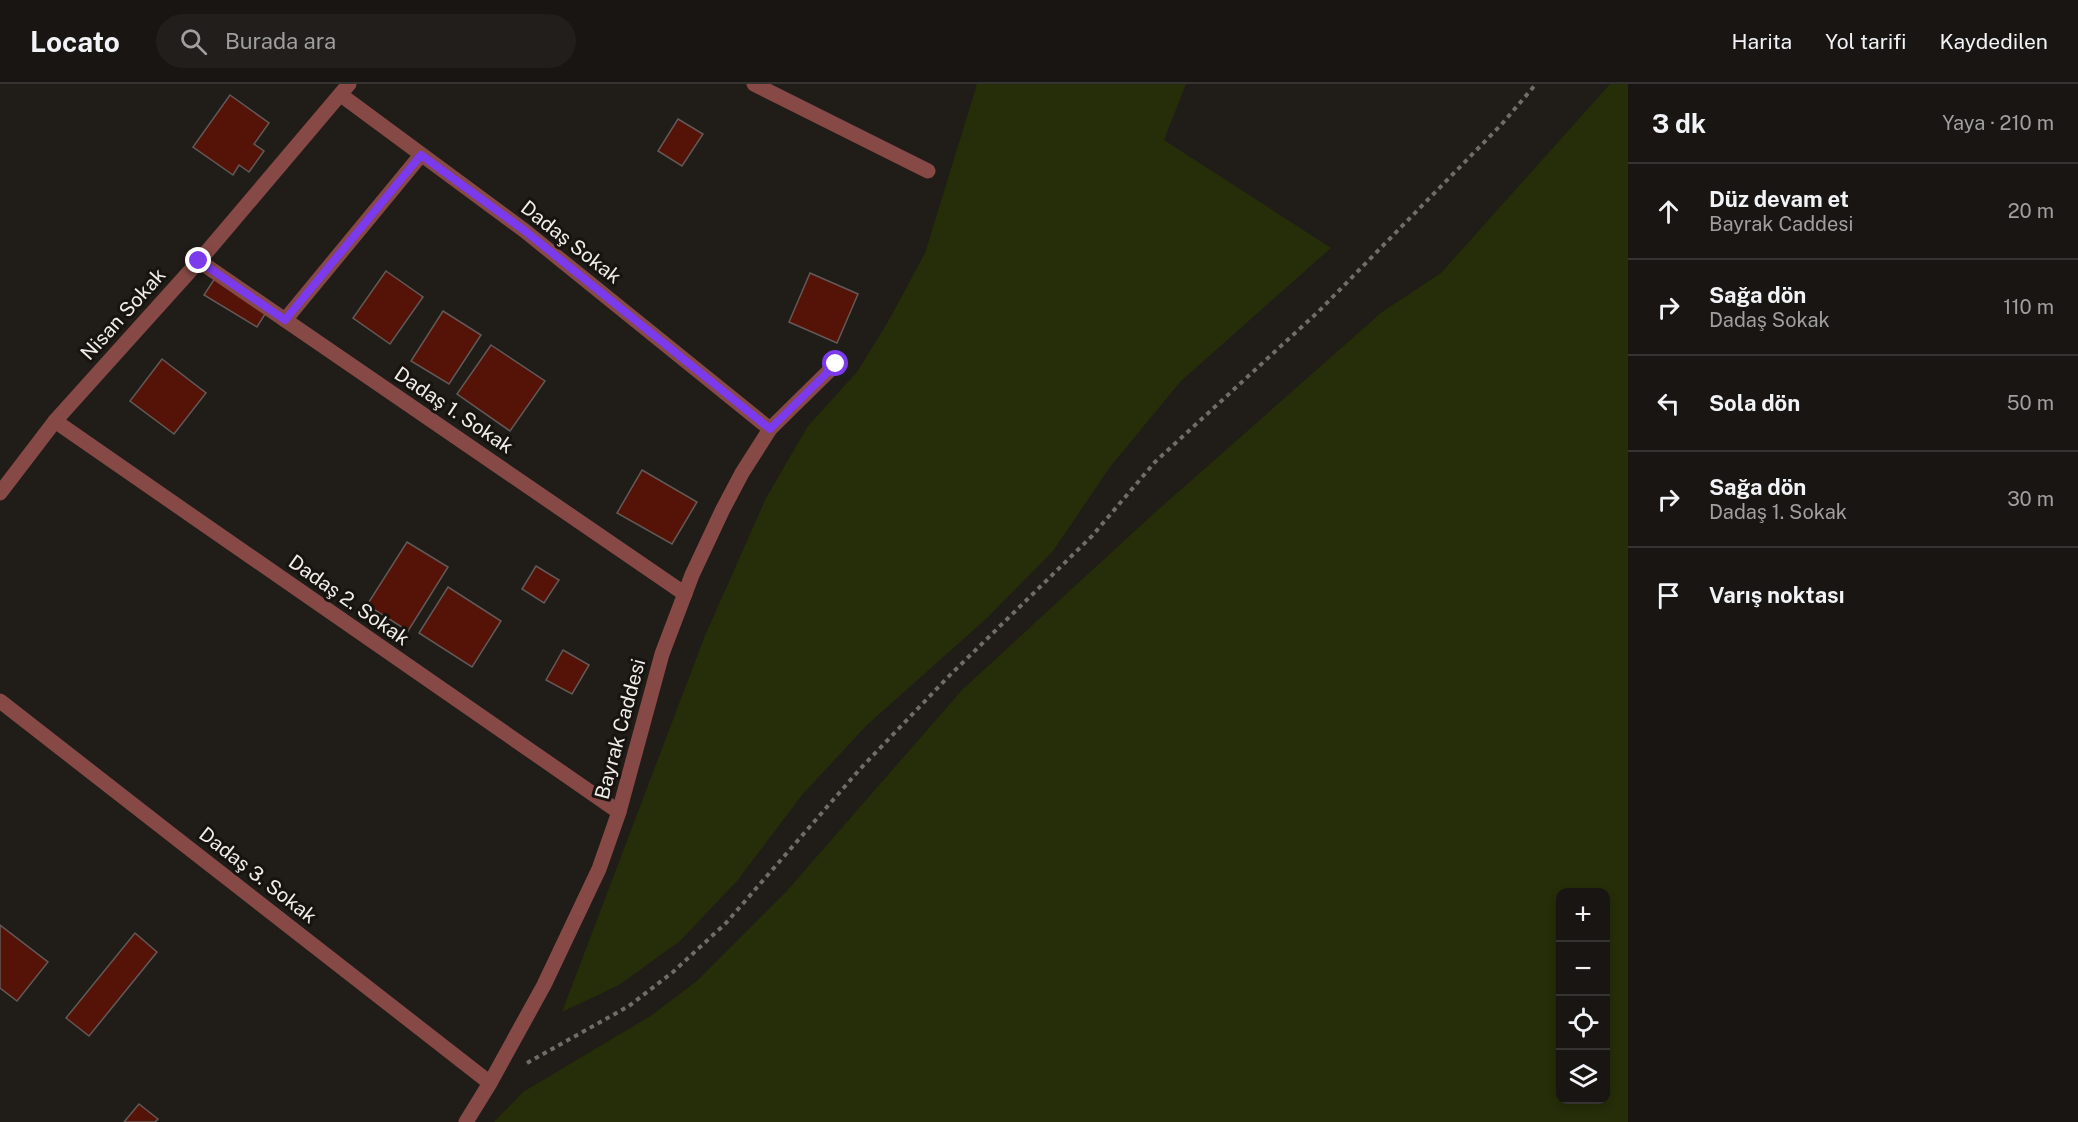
<!DOCTYPE html>
<html lang="tr">
<head>
<meta charset="utf-8">
<style>
  body { margin:0; font-family:"Public Sans",sans-serif; background:#211e1b; color:#f1f3f6 }
  .controls { position:absolute; right:18px; bottom:18px; display:grid; overflow:hidden; border-radius:12px; box-shadow:0 3px 9px #0003 }
  .controls button { width:54px; height:54px; display:grid; place-items:center; padding:0; border:0; border-bottom:2px solid #363432; background:#181512; color:#f1f3f6; font:30px sans-serif }
  .stop { position:absolute; width:18px; height:18px; margin:-14px; border:4px solid #7c3aed; border-radius:50%; background:#fff }
  .stop.end { background:#7c3aed; border-color:#fff; box-shadow:0 2px 6px #0008 }
  .list { margin:0; padding:0; list-style:none }
  h2 { display:flex; justify-content:space-between; align-items:center; height:78px; margin:0; padding:0 24px; font-size:26px }
  h2 small { font-size:20px; font-weight:400; color:#9f9f9f }
  .list li { display:grid; grid-template-columns:39px 1fr auto; gap:18px; align-items:center; box-sizing:border-box; height:96px; padding:0 24px; border-top:2px solid #363432 }
  .list b { display:block; font-size:22px; white-space:nowrap }
  .list p { margin:0; font-size:20px; white-space:nowrap; color:#9f9f9f }
  .list em { font-size:20px; font-style:normal; color:#9f9f9f }
  .icon { flex:none; width:33px; height:33px; fill:none; stroke:currentColor; stroke-width:2; stroke-linecap:round; stroke-linejoin:round }
  .map { position:relative; flex:none; width:1628px; height:1038px; overflow:hidden }
  header { display:flex; align-items:center; gap:36px; box-sizing:border-box; height:84px; padding:0 30px; background:#181512; border-bottom:2px solid #363432 }
  header strong { font-size:28px }
  nav { display:flex; gap:33px; margin-inline-start:auto; font-size:21px }
  .search { width:420px; height:54px; background:#211e1b; display:flex; align-items:center; gap:15px; box-sizing:border-box; padding:0 21px; border-radius:33px; color:#9f9f9f; font-size:22px }
  main { display:flex }
  aside { flex:1; background:#181512 }
  .map>svg:first-child { display:block }
  .green { fill:#252e08; fill-rule:evenodd }
  .building { fill:#551307; stroke:#615a58; stroke-width:1.5 }
  .lines { fill:none; stroke-linecap:round; stroke-linejoin:round }
  .path { stroke:#706c68; stroke-width:4; stroke-dasharray:4.5 4.5; stroke-linecap:butt }
  .minor { stroke:#864946; stroke-width:15 }
  .route { stroke:#7c3aed; stroke-width:8 }
  .labels { text-anchor:middle; dominant-baseline:central; stroke-width:6; stroke-linejoin:round; paint-order:stroke }
  .street-label { font-size:20px; fill:#efece9; stroke:#17130f }
</style>
</head>
<body>
<header>
<strong>Locato</strong>
<div class="search"><svg class="icon" aria-label="search" viewBox="0 0 24 24"><circle cx="10" cy="10" r="6"/><path d="M15 15l6 6"/></svg>Burada ara</div>
<nav><a>Harita</a><a>Yol tarifi</a><a>Kaydedilen</a></nav>
</header>
<main>
<div class="map">
<svg width="1628" height="1038" viewBox="0 0 1628 1038">
  <rect width="100%" height="100%" fill="#201c18"/>
  <g class="green">
    <polygon points="977,0 1186,0 1164,56 1331,164 1181,297 1110,383 1053,467 988,533 867,641 802,711 737,797 680,857 619,901 562,928 704,554 766,414 808,342 857,288 889,236 925,169"/>
    <path d="M 1610,0 L 1628,0 L 1628,1038 L 494,1038 L 523,1008 L 652,931 L 698,896 L 785,809 L 963,605 L 1150,433 L 1382,228 L 1441,189 ZM 1606,808 L 1606,1016 L 1560,1016 L 1560,808 Z"/>
  </g>
  <g class="building">
    <polygon points="230,11 269,39 254,60 264,67 249,88 239,81 233,91 193,63"/>
    <polygon points="678,35 703,50 682,82 658,67"/>
    <polygon points="386,187 423,213 390,260 353,234"/>
    <polygon points="810,189 858,210 837,259 789,238"/>
    <polygon points="215,194 267,227 257,243 204,211"/>
    <polygon points="443,227 481,251 449,300 411,277"/>
    <polygon points="491,261 545,297 510,347 457,310"/>
    <polygon points="162,275 206,309 174,350 130,317"/>
    <polygon points="642,386 697,418 672,460 617,429"/>
    <polygon points="407,458 448,483 408,547 367,521"/>
    <polygon points="536,482 559,496 544,519 522,505"/>
    <polygon points="448,503 501,537 472,583 419,549"/>
    <polygon points="563,566 589,581 572,610 546,596"/>
    <polygon points="0,841 48,878 17,917 0,904"/>
    <polygon points="135,849 157,868 89,952 66,934"/>
    <polygon points="139,1020 158,1035 155,1038 124,1038"/>
  </g>
  <g class="lines">
    <polyline class="path" points="527,979 629,922 673,888 726,839 860,685 947,594 1092,452 1155,378 1319,227 1501,41 1536,0"/>
    <g class="minor">
      <polyline points="754,0 928,87"/>
      <polyline points="341,11 525,147 770,345"/>
      <polyline points="199,177 685,510"/>
      <polyline points="285,236 421,71"/>
      <polyline points="55,337 619,728"/>
      <polyline points="0,409 55,337 199,177 349,0"/>
      <polyline points="0,617 490,999"/>
      <polyline points="466,1038 490,999 544,901 599,785 619,728 662,570 692,491 722,427 742,389 770,345 836,280"/>
    </g>
  </g>
  <g class="lines">
    <polyline class="route" points="199,177 285,236 421,71 525,147 770,345 836,280"/>
  </g>
  <g class="labels">
    <g class="street-label">
      <text transform="translate(571 158) rotate(38)">Dadaş Sokak</text>
      <text transform="translate(123 230) rotate(-48)">Nisan Sokak</text>
      <text transform="translate(454 326) rotate(34)">Dadaş 1. Sokak</text>
      <text transform="translate(349 516) rotate(35)">Dadaş 2. Sokak</text>
      <text transform="translate(620 645) rotate(-75)">Bayrak Caddesi</text>
      <text transform="translate(258 791) rotate(38)">Dadaş 3. Sokak</text>
    </g>
  </g>
</svg>
<div class="controls">
<button>+</button>
<button>−</button>
<button><svg class="icon" aria-label="locate" viewBox="0 0 24 24"><circle cx="12" cy="12" r="6"/><path d="M12 2v4M12 18v4M2 12h4M18 12h4"/></svg></button>
<button><svg class="icon" aria-label="layers" viewBox="0 0 24 24"><path d="M12 4l9 5-9 5-9-5zM3 14l9 5 9-5"/></svg></button>
</div>
<div class="stop" style="left:836px;top:280px"></div>
<div class="stop end" style="left:199px;top:177px"></div>
</div>
<aside>
<h2>3 dk<small>Yaya · 210 m</small></h2>
<ul class="list">
<li><svg class="icon" aria-label="ahead" viewBox="0 0 24 24"><path d="M12 20V5M6 11l6-6 6 6"/></svg><div><b>Düz devam et</b><p>Bayrak Caddesi</p></div><em>20 m</em></li>
<li><svg class="icon" aria-label="right" viewBox="0 0 24 24"><path d="M7 20v-9h11M14 6l5 5-5 5"/></svg><div><b>Sağa dön</b><p>Dadaş Sokak</p></div><em>110 m</em></li>
<li><svg class="icon" aria-label="left" viewBox="0 0 24 24"><path d="M17 20v-9H6M10 6l-5 5 5 5"/></svg><div><b>Sola dön</b></div><em>50 m</em></li>
<li><svg class="icon" aria-label="right" viewBox="0 0 24 24"><path d="M7 20v-9h11M14 6l5 5-5 5"/></svg><div><b>Sağa dön</b><p>Dadaş 1. Sokak</p></div><em>30 m</em></li>
<li><svg class="icon" aria-label="arrive" viewBox="0 0 24 24"><path d="M6 21V4h12l-3 4 3 4H6"/></svg><div><b>Varış noktası</b></div></li>
</ul>
</aside>
</main>
</body>
</html>
